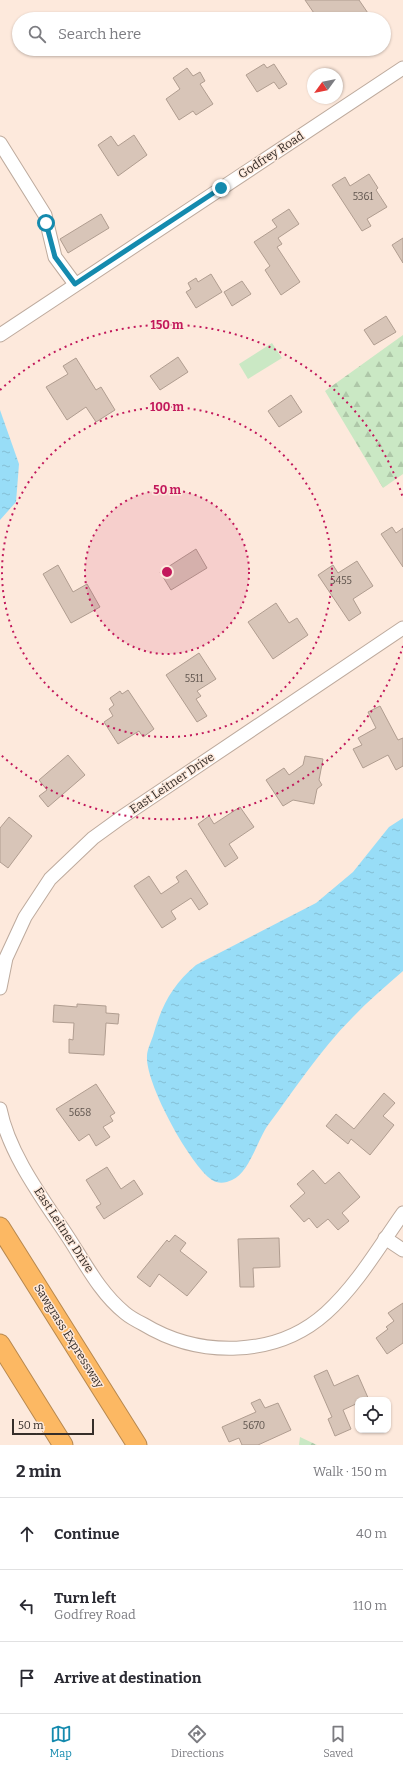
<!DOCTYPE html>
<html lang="en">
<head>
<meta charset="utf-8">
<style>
  body { margin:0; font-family:Bitter,serif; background:#f7f7f7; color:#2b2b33 }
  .controls { position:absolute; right:12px; bottom:12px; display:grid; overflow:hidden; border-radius:8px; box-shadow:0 1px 3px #0004 }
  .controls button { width:36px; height:36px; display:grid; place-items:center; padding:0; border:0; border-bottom:1px solid #e1e1e2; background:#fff; color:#2b2b33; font:20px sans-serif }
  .compass { position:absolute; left:307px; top:68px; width:36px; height:36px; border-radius:50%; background:#fff; box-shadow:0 1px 3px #0004; rotate:237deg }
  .scale { position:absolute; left:12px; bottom:10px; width:82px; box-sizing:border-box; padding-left:4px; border:2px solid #362e29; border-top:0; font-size:11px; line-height:14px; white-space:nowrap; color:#362e29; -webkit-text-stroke:3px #fde9dc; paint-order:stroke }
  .stop { position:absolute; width:12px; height:12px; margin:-9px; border:3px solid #148aae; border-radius:50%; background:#fff }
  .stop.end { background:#148aae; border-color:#fff; box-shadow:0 1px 4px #0008 }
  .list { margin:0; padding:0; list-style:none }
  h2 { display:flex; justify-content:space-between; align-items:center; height:52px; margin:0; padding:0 16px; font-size:17px }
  h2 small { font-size:13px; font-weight:400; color:#7c7c81 }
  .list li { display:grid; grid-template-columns:26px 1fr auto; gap:12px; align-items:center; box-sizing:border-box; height:72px; padding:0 16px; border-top:1px solid #e1e1e2 }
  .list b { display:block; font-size:15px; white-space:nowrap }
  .list p { margin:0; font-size:13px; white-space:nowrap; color:#7c7c81 }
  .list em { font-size:13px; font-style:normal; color:#7c7c81 }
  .icon { flex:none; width:22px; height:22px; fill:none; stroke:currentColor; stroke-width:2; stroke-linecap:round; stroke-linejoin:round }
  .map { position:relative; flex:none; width:403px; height:1445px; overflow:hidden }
  .search { position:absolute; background:#fff; box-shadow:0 1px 3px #0004; left:12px; right:12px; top:12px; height:44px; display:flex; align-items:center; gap:10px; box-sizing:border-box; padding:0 14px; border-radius:22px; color:#7c7c81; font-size:15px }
  .sheet { height:268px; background:#fff }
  nav { display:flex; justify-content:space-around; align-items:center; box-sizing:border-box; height:56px; border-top:1px solid #e1e1e2; background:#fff; font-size:11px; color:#7c7c81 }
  nav a { display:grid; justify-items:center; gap:2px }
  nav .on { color:#148aae }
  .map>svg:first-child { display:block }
  .forest { fill:url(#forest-firs) }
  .garden { fill:#cae8c4 }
  .water { fill:url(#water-ripples) }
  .building { fill:#d8c5b8; stroke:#b09d90 }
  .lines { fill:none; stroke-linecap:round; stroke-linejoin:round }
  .minor-casing { stroke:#bdaa9d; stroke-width:15 }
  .highway-casing { stroke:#b7884f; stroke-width:21 }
  .minor { stroke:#fff; stroke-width:13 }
  .highway { stroke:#fcb863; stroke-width:19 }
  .route { stroke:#148aae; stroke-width:5 }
  .ring { fill:none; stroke:#c2185b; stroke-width:2; stroke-dasharray:2 4 }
  .labels { text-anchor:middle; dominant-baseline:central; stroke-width:3; stroke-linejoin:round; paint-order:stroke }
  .number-label { font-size:10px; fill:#5e544d }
  .street-label { font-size:12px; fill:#362e29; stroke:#fde9dc }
  .centre { fill:#c2185b; stroke:#fde9dc; stroke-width:2 }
  .ring-label { font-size:12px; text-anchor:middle; font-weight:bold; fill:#c2185b; stroke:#fde9dc; stroke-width:3; stroke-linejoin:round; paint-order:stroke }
</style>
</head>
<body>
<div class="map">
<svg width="403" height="1445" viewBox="0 0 403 1445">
  <defs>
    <pattern id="forest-firs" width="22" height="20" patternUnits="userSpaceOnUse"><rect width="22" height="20" fill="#cae8c4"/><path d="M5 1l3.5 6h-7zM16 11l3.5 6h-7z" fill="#aec7a8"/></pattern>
    <pattern id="water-ripples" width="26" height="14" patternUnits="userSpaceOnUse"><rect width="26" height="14" fill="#98ddf7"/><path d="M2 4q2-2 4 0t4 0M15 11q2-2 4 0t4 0" fill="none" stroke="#84bed4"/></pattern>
  </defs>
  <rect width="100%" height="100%" fill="#fde9dc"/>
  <g class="forest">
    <polygon points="403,335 403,474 383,488 325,391"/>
    <polygon points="300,1437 317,1445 299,1445"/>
  </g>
  <polygon class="garden" points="272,343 282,358 248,379 239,364"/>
  <g class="water">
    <polygon points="0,410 19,464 16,502 0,520"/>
    <path d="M 403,818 L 403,971 C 386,986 368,1001 352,1018 C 320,1050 295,1089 268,1125 C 258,1139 249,1173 232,1180 C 226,1183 218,1184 212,1180 C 190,1165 145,1083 147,1056 C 147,1050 151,1042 153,1036 C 161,1007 172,985 196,965 L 316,903 L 353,872 L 389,827 Z"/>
  </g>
  <g class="building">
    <polygon points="305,0 359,0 372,19 318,19"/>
    <polygon points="264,64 267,68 274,64 287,84 279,89 274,82 257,92 246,75"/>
    <polygon points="187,68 193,76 200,72 205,81 200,84 213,104 196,115 193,111 179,120 166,99 180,89 173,78"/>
    <polygon points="134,135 147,155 118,176 98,145 111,136 118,146"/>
    <polygon points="369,174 378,188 376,190 387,207 367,219 371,226 362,231 332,185 345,177 350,186"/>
    <polygon points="289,209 299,224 278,238 282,244 277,247 300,282 281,295 265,270 270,266 254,242 277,227 272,220"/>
    <polygon points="101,214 109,228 68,253 60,239"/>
    <polygon points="403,238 403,263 392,245"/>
    <polygon points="211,274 222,292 196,308 186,292 191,289 188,283 196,278 198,282"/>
    <polygon points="242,281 251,294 232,306 224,292"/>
    <polygon points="386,316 396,332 374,345 364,330"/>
    <polygon points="178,357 188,372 160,390 150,376"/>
    <polygon points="76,358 96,390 101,387 115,410 96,422 86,407 67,420 46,387 68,374 63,366"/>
    <polygon points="291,395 302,412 279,427 268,411"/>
    <polygon points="392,527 396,533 403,528 403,567 381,534"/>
    <polygon points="196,549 207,568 171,590 160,572"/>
    <polygon points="357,561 373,586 353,599 361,613 349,621 318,575 333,565 338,573"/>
    <polygon points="58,565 73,592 87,584 100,607 71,623 43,574"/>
    <polygon points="276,603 289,623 297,618 308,635 273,659 248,622"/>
    <polygon points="199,653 216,679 197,691 201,696 196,699 207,716 197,722 166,675"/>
    <polygon points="128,690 154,729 143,737 139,731 118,744 104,722 113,716 109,709 114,705 110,698 120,691 122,694"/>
    <polygon points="380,706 398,740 403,738 403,766 396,770 388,755 363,768 353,749 362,745 358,738 376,728 368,712"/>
    <polygon points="68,755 85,775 48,807 39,796 47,790 39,780"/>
    <polygon points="305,756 323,759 319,780 322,785 317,789 314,804 293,800 283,806 266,780 284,768 289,775 303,765"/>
    <polygon points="240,807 254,827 229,844 238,858 225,867 198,824 209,816 214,824"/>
    <polygon points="9,817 32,836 8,868 0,862 0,828"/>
    <polygon points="186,870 208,904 199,910 191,898 171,911 176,919 162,928 134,886 149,876 161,894 179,882 176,877"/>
    <polygon points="77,1004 106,1006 106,1013 119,1014 118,1024 106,1023 104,1055 69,1053 69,1039 73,1040 74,1023 53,1022 54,1005 77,1007"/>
    <polygon points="96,1084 115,1113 110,1116 113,1121 103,1127 110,1137 96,1146 89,1134 79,1141 56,1109"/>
    <polygon points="384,1093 395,1103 383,1116 394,1125 370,1155 351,1139 348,1144 326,1126 336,1114 354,1129"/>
    <polygon points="107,1167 121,1189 134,1180 143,1194 104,1219 96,1207 101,1204 86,1180"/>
    <polygon points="313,1170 325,1184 339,1172 360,1197 342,1213 349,1221 338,1230 328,1219 317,1228 309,1218 304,1222 290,1206 305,1193 297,1184"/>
    <polygon points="175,1235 186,1243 180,1251 207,1272 187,1296 159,1274 150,1287 137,1277 167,1240 169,1242"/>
    <polygon points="279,1238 280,1267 253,1268 254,1287 240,1287 238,1239"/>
    <polygon points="403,1303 403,1343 387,1354 376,1338 388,1329 386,1327 394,1321 388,1313"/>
    <polygon points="327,1370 334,1386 358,1375 369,1400 358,1400 358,1403 343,1410 351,1429 335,1436 328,1419 332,1417 314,1376"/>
    <polygon points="260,1399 265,1408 278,1403 291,1430 258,1445 242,1445 239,1438 229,1442 222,1427 256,1412 251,1403"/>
  </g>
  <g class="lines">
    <g class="minor-casing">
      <g id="minor">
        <polyline points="0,143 45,215 55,257 75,284"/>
        <polyline points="0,335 403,68"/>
        <polyline points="0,988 6,958 25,917 50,879 93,838 122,817 403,628"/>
        <path d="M 0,1109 C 9,1154 43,1199 68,1237 C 85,1263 100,1293 125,1313 C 131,1318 137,1321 143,1324 C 199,1358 276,1358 326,1313 C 357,1285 379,1247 403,1213"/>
        <polyline points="385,1238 403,1250"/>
      </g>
    </g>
    <g class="highway-casing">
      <g id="highway">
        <polyline points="0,1227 137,1445"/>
        <polyline points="0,1344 63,1445"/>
      </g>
    </g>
    <use href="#minor" class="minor"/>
    <use href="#highway" class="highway"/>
  </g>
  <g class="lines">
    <polyline class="route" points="46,223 55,257 75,284 221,188"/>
  </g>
  <circle cx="167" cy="572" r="82" fill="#c2185b" fill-opacity=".12"/>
  <g class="ring">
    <circle cx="167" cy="572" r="82"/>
    <circle cx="167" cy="572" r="165"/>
    <path d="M403 646A247 247 0 0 1 0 754M0 390A247 247 0 0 1 403 498"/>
  </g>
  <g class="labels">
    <g class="number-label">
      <text x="363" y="197">5361</text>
      <text x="341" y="581">5455</text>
      <text x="194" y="679">5511</text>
      <text x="80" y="1113">5658</text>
      <text x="254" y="1426">5670</text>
    </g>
    <g class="street-label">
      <text transform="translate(271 155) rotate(-33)">Godfrey Road</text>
      <text transform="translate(172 783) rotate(-34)">East Leitner Drive</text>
      <text transform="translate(64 1230) rotate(57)">East Leitner Drive</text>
      <text transform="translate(69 1336) rotate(58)">Sawgrass Expressway</text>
    </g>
  </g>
  <circle cx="167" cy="572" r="6" class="centre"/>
  <g class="ring-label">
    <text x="167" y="329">150 m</text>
    <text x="167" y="411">100 m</text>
    <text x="167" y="494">50 m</text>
  </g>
</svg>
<div class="controls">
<button><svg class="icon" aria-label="locate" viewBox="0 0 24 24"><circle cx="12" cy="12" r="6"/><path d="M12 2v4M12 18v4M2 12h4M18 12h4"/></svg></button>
</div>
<svg class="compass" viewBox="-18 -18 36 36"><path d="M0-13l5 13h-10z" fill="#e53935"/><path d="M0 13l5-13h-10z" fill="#7c7c81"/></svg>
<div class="scale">50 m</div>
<div class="stop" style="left:46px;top:223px"></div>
<div class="stop end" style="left:221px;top:188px"></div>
<div class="search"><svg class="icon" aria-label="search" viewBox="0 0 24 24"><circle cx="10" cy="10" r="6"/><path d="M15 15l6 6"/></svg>Search here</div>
</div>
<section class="sheet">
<h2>2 min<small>Walk · 150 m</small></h2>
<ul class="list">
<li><svg class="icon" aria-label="ahead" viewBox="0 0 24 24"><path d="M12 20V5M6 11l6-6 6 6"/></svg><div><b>Continue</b></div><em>40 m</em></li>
<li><svg class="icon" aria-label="left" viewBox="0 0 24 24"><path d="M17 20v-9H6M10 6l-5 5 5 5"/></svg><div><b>Turn left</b><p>Godfrey Road</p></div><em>110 m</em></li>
<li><svg class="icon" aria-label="arrive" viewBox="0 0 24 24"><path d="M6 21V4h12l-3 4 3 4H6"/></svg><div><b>Arrive at destination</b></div></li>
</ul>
</section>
<nav>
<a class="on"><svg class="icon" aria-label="map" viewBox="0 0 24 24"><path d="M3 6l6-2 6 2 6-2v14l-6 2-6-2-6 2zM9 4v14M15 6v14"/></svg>Map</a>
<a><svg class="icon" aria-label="directions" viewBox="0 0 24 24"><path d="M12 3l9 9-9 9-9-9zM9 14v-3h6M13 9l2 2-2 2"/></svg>Directions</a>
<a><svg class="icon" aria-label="saved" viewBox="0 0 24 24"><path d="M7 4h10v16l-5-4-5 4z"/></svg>Saved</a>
</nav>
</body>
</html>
